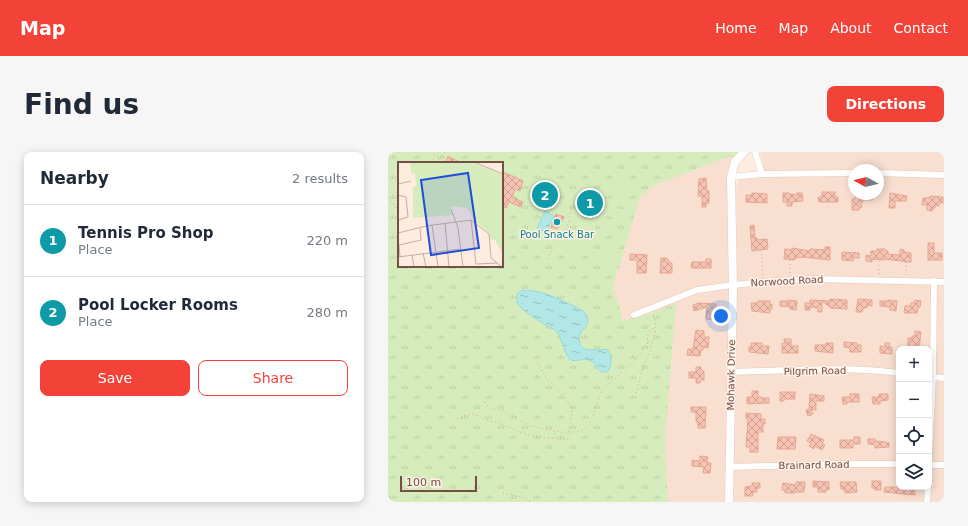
<!DOCTYPE html>
<html lang="en">
<head>
<meta charset="utf-8">
<style>
  body { margin:0; font-family:"DejaVu Sans",sans-serif; background:#f6f6f7; color:#1f2937 }
  .controls { position:absolute; right:12px; bottom:12px; display:grid; overflow:hidden; border-radius:8px; box-shadow:0 2px 10px #0003 }
  .controls button { width:36px; height:36px; display:grid; place-items:center; padding:0; border:0; border-bottom:1px solid #e0e1e3; background:#fff; color:#1f2937; font:20px sans-serif }
  .compass { position:absolute; left:460px; top:12px; width:36px; height:36px; border-radius:50%; background:#fff; box-shadow:0 2px 10px #0003; rotate:278deg }
  .scale { position:absolute; left:12px; bottom:10px; width:77px; box-sizing:border-box; padding-left:4px; border:2px solid #754e44; border-top:0; font-size:11px; line-height:14px; white-space:nowrap; color:#754e44; -webkit-text-stroke:3px #fff1e6; paint-order:stroke }
  .you { position:absolute; left:333px; top:164px; width:14px; height:14px; margin:-10px; border:3px solid #fff; border-radius:50%; background:#1a73e8; box-shadow:0 0 0 6px #1a73e833 }
  .badge { display:grid; place-items:center; width:26px; height:26px; border-radius:50%; background:#f34338; color:#fff; font-size:13px; font-weight:700 }
  .pin { position:absolute; translate:-50% -50%; border:2px solid #fff; box-shadow:0 1px 4px #0006 }
  .list { margin:0; padding:0; list-style:none }
  h2 { display:flex; justify-content:space-between; align-items:center; height:52px; margin:0; padding:0 16px; font-size:17px }
  h2 small { font-size:13px; font-weight:400; color:#747a83 }
  .list li { display:grid; grid-template-columns:26px 1fr auto; gap:12px; align-items:center; box-sizing:border-box; height:72px; padding:0 16px; border-top:1px solid #e0e1e3 }
  .list b { display:block; font-size:15px; white-space:nowrap }
  .list p { margin:0; font-size:13px; white-space:nowrap; color:#747a83 }
  .list em { font-size:13px; font-style:normal; color:#747a83 }
  .actions { display:flex; gap:8px; padding:12px 16px }
  .actions a { flex:1; padding:9px 0; border:1px solid #f34338; border-radius:8px; text-align:center; font-size:14px; color:#f34338 }
  .actions .main { background:#f34338; color:#fff }
  .icon { flex:none; width:22px; height:22px; fill:none; stroke:currentColor; stroke-width:2; stroke-linecap:round; stroke-linejoin:round }
  .map { position:relative; flex:none; width:556px; height:350px; overflow:hidden; border-radius:8px }
  header { display:flex; align-items:center; gap:24px; box-sizing:border-box; height:56px; padding:0 20px; background:#f34338; color:#fff }
  header strong { font-size:19px }
  nav { display:flex; gap:22px; margin-inline-start:auto; font-size:14px }
  .intro { display:flex; align-items:center; justify-content:space-between; box-sizing:border-box; height:96px; padding:0 24px }
  h1 { margin:0; font-size:28px }
  .button { padding:10px 18px; border-radius:8px; background:#f34338; color:#fff; font-size:14px; font-weight:700 }
  main { display:flex; gap:24px; padding:0 24px }
  aside { flex:1; background:#fff; border-radius:8px; box-shadow:0 2px 10px #0003 }
  .map>svg:first-child { display:block }
  .residential { fill:#f8dfcf; fill-rule:evenodd }
  .grass { fill:url(#grass-tufts); fill-rule:evenodd }
  .pitch { fill:#d7ecbc }
  .water { fill:url(#water-ripples); stroke:#97dbda }
  .building { fill:url(#building-cross-hatch); stroke:#e9a592 }
  .lines { fill:none; stroke-linecap:round; stroke-linejoin:round }
  .minor-casing { stroke:#e4c8bc; stroke-width:7 }
  .tertiary-casing { stroke:#e4c8bc; stroke-width:9 }
  .path { stroke:#daa697; stroke-width:1; stroke-dasharray:1 3; stroke-linecap:butt }
  .minor { stroke:#fff; stroke-width:6 }
  .tertiary { stroke:#fff; stroke-width:8 }
  .culture-dot { fill:#0f9aa8; stroke:#fff1e6; stroke-width:1.5 }
  .labels { text-anchor:middle; dominant-baseline:central; stroke-width:3; stroke-linejoin:round; paint-order:stroke }
  .culture-label { font-size:10px; fill:#0d838f; stroke:#fff1e6 }
  .street-label { font-size:10px; fill:#754e44; stroke:#fff1e6 }
  .inset-road { fill:none; stroke:#c7ada0; stroke-width:1 }
  .view { fill:#1d4ed8; fill-opacity:0.15; stroke:#1d4ed8; stroke-width:2 }
  .inset-edge { fill:none; stroke:#754e44; stroke-width:2 }
</style>
</head>
<body>
<header>
<strong>Map</strong>
<nav><a>Home</a><a>Map</a><a>About</a><a>Contact</a></nav>
</header>
<div class="intro"><h1>Find us</h1><a class="button">Directions</a></div>
<main>
<aside>
<h2>Nearby<small>2 results</small></h2>
<ul class="list">
<li><span class="badge" style="background:#0f9aa8">1</span><div><b>Tennis Pro Shop</b><p>Place</p></div><em>220 m</em></li>
<li><span class="badge" style="background:#0f9aa8">2</span><div><b>Pool Locker Rooms</b><p>Place</p></div><em>280 m</em></li>
</ul>
<div class="actions"><a class="main">Save</a><a>Share</a></div>
</aside>
<div class="map">
<svg width="556" height="350" viewBox="0 0 556 350">
  <defs>
    <pattern id="grass-tufts" width="24" height="20" patternUnits="userSpaceOnUse"><rect width="24" height="20" fill="#d7ecbc"/><path d="M3 7l-1-3M5 7V3M7 7l1-3M15 17l-1-3M17 17v-4M19 17l1-3" fill="none" stroke="#bccca3"/></pattern>
    <pattern id="water-ripples" width="26" height="14" patternUnits="userSpaceOnUse"><rect width="26" height="14" fill="#b1e8e7"/><path d="M2 4q2-2 4 0t4 0M15 11q2-2 4 0t4 0" fill="none" stroke="#95bebd"/></pattern>
    <pattern id="building-cross-hatch" width="8" height="8" patternUnits="userSpaceOnUse"><rect width="8" height="8" fill="#f6c3b3"/><path d="M0 0l8 8M0 8l8-8" fill="none" stroke="#cca193"/></pattern>
  </defs>
  <rect width="100%" height="100%" fill="#feecde"/>
  <g class="residential">
    <path d="M 373,0 L 556,0 L 556,350 L 344,350 L 349,116 L 348,39 L 349,31 L 354,27 L 377,26 ZM 466,18 L 490,18 L 490,42 L 466,42 ZM 511,197 L 541,197 L 541,335 L 511,335 Z"/>
    <polygon points="342,4 345,6 339,21 342,125 337,350 280,350 271,158 258,163 233,169 233,160 225,135 253,42 260,36"/>
  </g>
  <path class="grass" d="M 0,0 L 350,0 L 345,6 L 342,4 L 260,36 L 258,44 L 253,42 L 225,135 L 233,160 L 233,169 L 258,163 L 288,151 L 277,287 L 280,350 L 0,350 ZM 11,11 L 114,11 L 114,114 L 11,114 Z"/>
  <g class="pitch">
    <polygon points="230,31 248,36 246,44 228,39"/>
    <polygon points="226,43 244,49 242,57 224,51"/>
    <polygon points="223,56 241,61 238,69 220,64"/>
    <polygon points="191,65 209,71 206,79 188,73"/>
    <polygon points="217,73 235,78 233,86 215,81"/>
    <polygon points="187,78 205,83 203,91 185,86"/>
    <polygon points="214,86 232,92 229,100 211,94"/>
    <polygon points="183,91 201,96 199,104 181,99"/>
    <polygon points="210,99 228,104 225,112 207,107"/>
  </g>
  <g class="water">
    <polygon points="157,59 166,64 158,80 149,76"/>
    <path d="M 134,138 C 156,138 176,149 195,159 C 204,169 200,173 192,181 C 188,206 208,195 220,198 C 224,204 224,213 220,219 C 209,224 210,211 201,208 C 196,206 188,210 183,208 C 177,205 174,186 169,180 C 166,176 160,175 156,172 C 147,166 136,160 129,151 L 129,142 Z"/>
  </g>
  <g class="building">
    <polygon points="60,4 63,6 74,11 57,11"/>
    <polygon points="115,20 135,29 132,39 127,37 124,45 135,50 133,55 121,50 118,56 114,55 114,23"/>
    <polygon points="318,26 319,39 321,39 321,51 318,51 318,55 314,55 314,44 310,44 311,27"/>
    <polygon points="163,33 170,37 166,44 162,42 157,52 153,49 155,45 151,43 155,37 160,39"/>
    <polygon points="434,40 447,40 447,45 450,45 450,50 431,50 430,45 434,45"/>
    <polygon points="364,41 379,42 379,51 358,50 358,43 364,43"/>
    <polygon points="395,41 401,41 401,42 409,43 409,41 414,41 415,49 404,50 404,54 399,54 399,50 395,50"/>
    <polygon points="502,41 519,44 518,49 507,49 507,56 501,56"/>
    <polygon points="467,42 485,43 484,48 475,48 475,50 474,49 473,56 471,56 471,58 464,58 464,47 467,47"/>
    <polygon points="198,44 209,47 206,57 195,54"/>
    <polygon points="542,44 555,45 555,51 551,51 551,54 547,53 547,56 545,56 544,59 539,58 539,53 534,53 535,46 541,46"/>
    <polygon points="168,62 176,65 169,77 163,75"/>
    <polygon points="366,73 367,86 369,86 369,88 379,87 380,97 364,99 362,74"/>
    <polygon points="540,91 546,91 546,101 554,101 554,108 540,108"/>
    <polygon points="437,95 442,95 442,108 415,105 407,106 407,108 396,107 397,97 404,98 404,96 422,99 422,97 437,98"/>
    <polygon points="489,97 497,97 497,99 500,99 500,102 512,103 512,97 516,98 516,100 523,101 523,110 496,107 496,108 484,107 484,110 478,109 478,103 483,104 483,99 488,99"/>
    <polygon points="454,100 471,101 471,106 465,106 465,109 454,108"/>
    <polygon points="242,102 259,103 258,121 249,121 249,108 242,108"/>
    <polygon points="273,106 279,106 282,111 284,111 284,121 272,121"/>
    <polygon points="318,107 323,107 323,116 303,116 304,110 318,110"/>
    <polygon points="442,147 459,148 459,157 443,156 434,149 434,160 430,160 430,156 422,155 422,158 417,158 417,151 422,151 422,148 442,149"/>
    <polygon points="470,147 484,148 484,154 479,153 479,156 475,156 474,160 468,160"/>
    <polygon points="400,148 409,149 408,158 402,157 402,155 392,154 392,149 400,149"/>
    <polygon points="500,148 509,149 508,159 502,158 502,155 492,154 492,149 499,149"/>
    <polygon points="527,148 533,149 532,155 530,155 529,161 516,161 517,154 522,154 523,151 526,151"/>
    <polygon points="370,149 382,149 382,153 384,152 384,157 382,157 382,161 364,159 363,151 370,151"/>
    <polygon points="311,151 328,152 327,168 318,167 319,155 306,159 305,153"/>
    <polygon points="308,178 316,179 316,185 321,185 320,196 315,195 315,198 313,198 312,204 299,203 300,197 305,197"/>
    <polygon points="527,179 533,180 531,197 520,197 520,186 524,186 524,184 527,184"/>
    <polygon points="396,187 403,187 403,194 410,194 410,201 394,201 394,191 397,191"/>
    <polygon points="456,190 469,191 469,193 473,193 473,200 462,200 462,196 456,195"/>
    <polygon points="363,191 374,191 374,194 381,194 380,202 361,200 361,195 363,195"/>
    <polygon points="438,191 445,191 445,201 427,199 427,193 438,193"/>
    <polygon points="497,191 502,191 501,195 504,195 504,202 492,201 492,194 497,195"/>
    <polygon points="308,215 313,215 313,219 316,219 316,228 313,228 312,231 308,231 308,226 301,226 301,220 308,220"/>
    <polygon points="364,239 370,239 370,245 374,245 374,246 381,246 381,251 359,252 359,245 364,245"/>
    <polygon points="392,240 407,240 407,247 396,247 396,249 392,249"/>
    <polygon points="422,242 436,244 436,249 428,249 428,258 423,257 425,262 420,264 418,258 421,257"/>
    <polygon points="462,242 471,242 471,250 459,250 459,252 455,252 454,245 462,245"/>
    <polygon points="491,242 500,242 500,248 492,249 492,252 485,252 484,245 491,245"/>
    <polygon points="303,255 318,255 317,276 310,276 310,270 308,270 308,260 303,260"/>
    <polygon points="358,261 373,262 373,267 377,267 377,272 375,272 375,280 370,280 370,300 362,300 362,295 358,295 360,267 358,267"/>
    <polygon points="423,282 436,288 434,292 437,293 434,298 427,294 426,297 421,294 423,291 419,289"/>
    <polygon points="390,285 408,285 407,297 389,297"/>
    <polygon points="466,285 472,285 472,292 465,292 465,296 452,296 452,288 466,288"/>
    <polygon points="480,287 487,287 487,289 498,290 498,291 501,291 501,295 487,296 487,293 480,292"/>
    <polygon points="312,304 320,305 319,311 323,311 322,321 315,321 316,315 304,314 304,308 312,309"/>
    <polygon points="425,329 441,330 441,338 438,337 438,340 430,340 430,335 425,335"/>
    <polygon points="484,329 493,329 493,338 487,338 487,336 484,336"/>
    <polygon points="408,330 417,330 416,340 407,340 407,341 397,341 397,338 394,338 395,331 408,333"/>
    <polygon points="452,330 468,330 469,340 457,341 456,337 453,337"/>
    <polygon points="364,331 372,331 372,336 369,336 369,340 365,340 365,344 357,344 357,335 364,334"/>
    <polygon points="497,335 524,335 523,338 527,338 527,343 496,340"/>
  </g>
  <g class="lines">
    <g class="minor-casing">
      <g id="minor">
        <polyline points="367,0 374,22"/>
        <polyline points="490,21 556,23"/>
        <polyline points="343,25 374,22 466,21"/>
        <polyline points="246,163 309,138 345,133 387,129 426,127 556,130"/>
        <path d="M 343,220 C 398,219 457,214 511,221"/>
        <polyline points="542,225 556,226"/>
        <polyline points="541,304 545,225 546,129"/>
        <polyline points="541,313 556,313"/>
        <polyline points="341,315 455,312 511,312"/>
        <polyline points="539,350 540,335"/>
      </g>
    </g>
    <g class="tertiary-casing">
      <polyline id="tertiary" points="341,350 345,137 343,25 347,10 356,0"/>
    </g>
    <g class="path">
      <polyline points="44,11 48,0"/>
      <polyline points="50,11 54,4 57,0"/>
      <polyline points="0,46 11,59"/>
      <polyline points="373,98 375,124"/>
      <path d="M 159,107 C 164,95 170,95 175,86 C 180,77 181,65 184,55 L 193,54"/>
      <polyline points="402,108 402,122"/>
      <polyline points="491,122 491,107"/>
      <polyline points="518,123 518,110"/>
      <path d="M 260,191 C 259,184 259,178 267,176"/>
      <path d="M 248,241 C 250,235 251,229 253,222 C 258,204 275,181 264,161"/>
      <path d="M 97,250 C 103,260 106,255 115,259 C 123,262 130,268 137,271 C 152,277 192,288 202,272 L 214,238 L 245,211 L 260,191 L 265,188"/>
      <polyline points="69,267 79,263 85,262 102,269 112,271 131,280 145,284 179,288 184,264 184,255 171,238 158,226 149,210"/>
      <polyline points="166,286 167,279"/>
      <polyline points="115,341 134,345 144,350"/>
    </g>
    <use href="#minor" class="minor"/>
    <use href="#tertiary" class="tertiary"/>
  </g>
  <circle class="culture-dot" cx="169" cy="70" r="4"/>
  <g class="labels">
    <g class="culture-label">
      <text x="169" y="82">Pool Snack Bar</text>
    </g>
    <g class="street-label">
      <text transform="translate(399 129) rotate(-3)">Norwood Road</text>
      <text transform="translate(427 219) rotate(-1)">Pilgrim Road</text>
      <text transform="translate(343 223) rotate(-89)">Mohawk Drive</text>
      <text transform="translate(426 313) rotate(-1)">Brainard Road</text>
    </g>
  </g>
  <g transform="translate(10 10)">
    <rect width="105" height="105" fill="#feecde"/>
    <path d="M 12,0 L 74,0 L 105,13 L 105,92 L 97,78 L 93,78 L 91,71 L 76,58 L 69,46 L 56,44 L 52,46 L 55,53 L 15,56 L 15,26 L 18,23 L 17,12 L 13,11 Z" fill="#d7ecbc"/>
    <path class="inset-road" d="M 76,0 L 105,12M 0,22 L 13,19M 0,33 L 8,35 L 10,55 L 0,58M 53,47 L 60,66 L 65,105M 73,58 L 78,102 L 99,101M 73,58 L 91,72 L 93,96 L 104,105M 47,61 L 51,105M 34,63 L 40,105M 0,71 L 28,64 L 73,58M 25,91 L 28,105M 14,93 L 16,105M 0,95 L 63,87M 2,95 L 1,83 L 23,78 L 22,66"/>
    <path class="view" d="M 70,11 L 81,86 L 33,93 L 23,18 Z"/>
    <rect width="105" height="105" class="inset-edge"/>
  </g>
</svg>
<div class="controls">
<button>+</button>
<button>−</button>
<button><svg class="icon" aria-label="locate" viewBox="0 0 24 24"><circle cx="12" cy="12" r="6"/><path d="M12 2v4M12 18v4M2 12h4M18 12h4"/></svg></button>
<button><svg class="icon" aria-label="layers" viewBox="0 0 24 24"><path d="M12 4l9 5-9 5-9-5zM3 14l9 5 9-5"/></svg></button>
</div>
<svg class="compass" viewBox="-18 -18 36 36"><path d="M0-13l5 13h-10z" fill="#e53935"/><path d="M0 13l5-13h-10z" fill="#747a83"/></svg>
<div class="scale">100 m</div>
<div class="you"></div>
<div class="pin badge" style="left:202px;top:51px;background:#0f9aa8">1</div>
<div class="pin badge" style="left:157px;top:43px;background:#0f9aa8">2</div>
</div>
</main>
</body>
</html>
